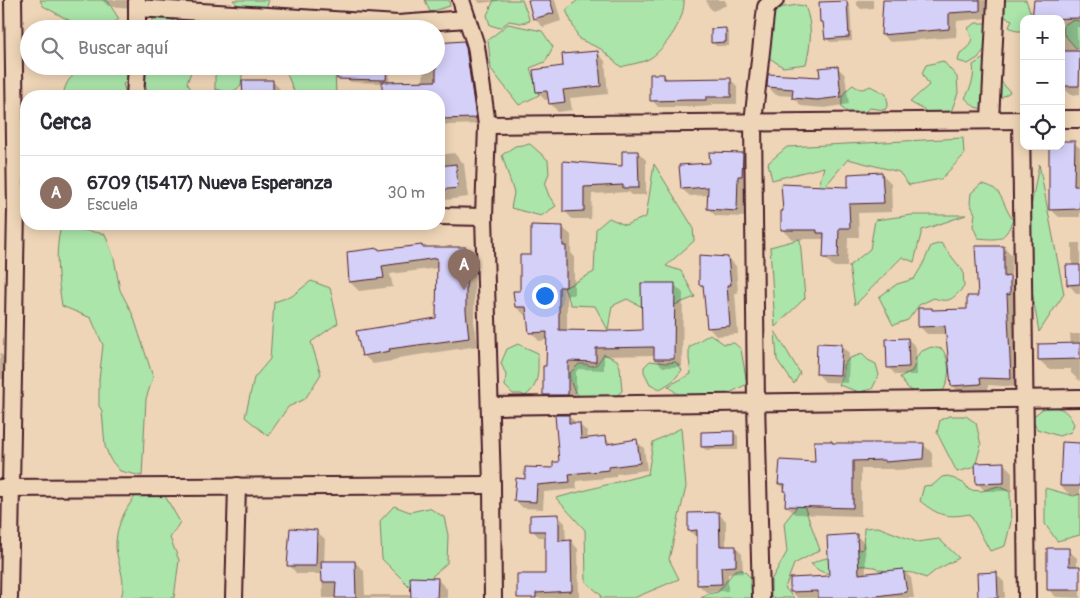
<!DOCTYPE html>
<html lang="es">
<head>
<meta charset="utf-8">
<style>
  body { margin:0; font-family:Pangolin,sans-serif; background:#f7f7f7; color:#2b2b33 }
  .controls { position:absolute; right:15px; top:15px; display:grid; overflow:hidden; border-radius:10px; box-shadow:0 2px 12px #0003 }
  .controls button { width:45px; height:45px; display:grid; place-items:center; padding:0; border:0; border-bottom:1px solid #e1e1e2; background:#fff; color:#2b2b33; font:25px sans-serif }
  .you { position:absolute; left:544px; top:295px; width:18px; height:18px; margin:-12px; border:4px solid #fff; border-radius:50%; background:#1a73e8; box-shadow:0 0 0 8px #1a73e833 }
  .badge { display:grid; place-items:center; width:32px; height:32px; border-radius:50%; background:#0b8043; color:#fff; font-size:16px; font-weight:700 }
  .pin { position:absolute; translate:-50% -41px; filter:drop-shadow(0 1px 2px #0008) }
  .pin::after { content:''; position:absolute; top:26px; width:18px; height:15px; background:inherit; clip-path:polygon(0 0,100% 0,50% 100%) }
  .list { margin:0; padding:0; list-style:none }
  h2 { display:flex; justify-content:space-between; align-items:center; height:65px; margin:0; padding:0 20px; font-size:21px }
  h2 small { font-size:16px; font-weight:400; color:#7c7c81 }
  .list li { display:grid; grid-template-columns:32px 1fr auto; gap:15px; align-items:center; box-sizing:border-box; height:75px; padding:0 20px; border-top:1px solid #e1e1e2 }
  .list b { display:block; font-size:19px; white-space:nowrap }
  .list p { margin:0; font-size:16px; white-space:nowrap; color:#7c7c81 }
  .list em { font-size:16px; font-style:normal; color:#7c7c81 }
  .icon { flex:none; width:28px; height:28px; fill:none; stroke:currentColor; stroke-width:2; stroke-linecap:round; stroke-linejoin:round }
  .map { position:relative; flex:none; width:1080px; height:598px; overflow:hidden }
  .search { position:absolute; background:#fff; box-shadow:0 2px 12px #0003; left:20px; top:20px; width:425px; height:55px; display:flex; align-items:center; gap:12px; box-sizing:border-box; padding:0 18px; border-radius:28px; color:#7c7c81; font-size:19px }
  .panel { position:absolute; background:#fff; box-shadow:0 2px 12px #0003; left:20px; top:90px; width:425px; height:140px; border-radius:20px }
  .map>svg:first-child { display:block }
  .green { fill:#abe5aa; stroke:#7a826a }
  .shadow { fill:#0003 }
  .building { fill:#d5d0f8; stroke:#4a1f2b }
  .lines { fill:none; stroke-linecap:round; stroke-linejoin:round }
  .minor-casing { stroke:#4a1f2b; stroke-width:20 }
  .minor { stroke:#efd5b7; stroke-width:16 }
</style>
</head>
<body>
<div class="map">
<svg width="1080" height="598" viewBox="0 0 1080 598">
  <rect width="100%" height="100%" fill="#efd5b7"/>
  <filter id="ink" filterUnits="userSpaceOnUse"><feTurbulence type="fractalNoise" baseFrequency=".02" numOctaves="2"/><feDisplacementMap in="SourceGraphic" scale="10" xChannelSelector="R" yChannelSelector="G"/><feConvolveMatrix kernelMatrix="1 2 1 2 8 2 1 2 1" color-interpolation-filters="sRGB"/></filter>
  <g filter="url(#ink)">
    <g class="green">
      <polygon points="40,0 107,0 119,19 105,29 85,29 43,6"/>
      <path d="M 233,0 L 269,0 L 266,8 C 254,8 241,11 233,0 Z"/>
      <polygon points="425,0 449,0 450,6 430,12"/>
      <polygon points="494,0 522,0 530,21 521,23 509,21 500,28 490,25 487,15"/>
      <path d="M 578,0 L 684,0 C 685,19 667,46 652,57 C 644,63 630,64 621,67 L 601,49 L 579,39 L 566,10 Z"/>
      <polygon points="992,0 1026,0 1031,14 1030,19 1024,19 1024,31 1017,31 1009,27 1012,20 1000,15"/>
      <path d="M 798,5 L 805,6 C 813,26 811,44 806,64 L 783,67 L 768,57 L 770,21 L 777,8 Z"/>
      <polygon points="165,14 183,29 153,29 153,18"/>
      <polygon points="1072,20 1080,21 1080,48 1076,48 1063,33 1064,25"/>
      <polygon points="976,23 986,23 992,27 989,50 984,50 978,58 968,64 958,61 960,53 968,48 972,39 968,28"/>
      <polygon points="508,24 542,31 553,47 545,62 530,68 539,95 519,105 491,69 488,40"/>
      <path d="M 984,58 L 993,64 L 993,72 L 1010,92 L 999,99 L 990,111 L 975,107 L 965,98 C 971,87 975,78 973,65 Z"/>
      <polygon points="943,61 957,77 958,93 951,112 936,117 910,102 929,85 922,73 926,65"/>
      <path d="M 87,66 L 132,66 L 128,82 L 123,84 L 127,96 L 63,96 C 66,79 72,75 87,66 Z"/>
      <path d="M 145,66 L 190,66 L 191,72 L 187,83 L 193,92 L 193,96 L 147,96 C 147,86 142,76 145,66 Z"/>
      <polygon points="220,66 243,66 241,86 231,93 215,89 215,76"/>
      <polygon points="294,66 335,66 336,96 296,96 287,74"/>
      <path d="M 853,85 C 860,90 863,90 870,86 L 886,94 L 888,104 L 885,110 L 869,108 L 861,116 L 850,114 L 842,108 C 841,96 843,92 853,85 Z"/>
      <polygon points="963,138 964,155 941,179 909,185 899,172 848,159 816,197 824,167 772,180 768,163 787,147"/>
      <polygon points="530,144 548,160 549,173 545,185 549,196 556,206 541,216 511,208 514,193 502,155 515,146"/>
      <polygon points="654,164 693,227 694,241 666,266 681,271 695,297 654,313 627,299 612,306 608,330 595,306 571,305 564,288 594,272 596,229 609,218 625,225 646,217"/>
      <polygon points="1039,164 1064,294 1039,332 1024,245"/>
      <path d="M 981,184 C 1004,187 1001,204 1013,220 C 1004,241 1000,240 978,238 L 973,226 L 975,214 L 970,203 L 971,193 Z"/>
      <polygon points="912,215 966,215 922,230 914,262 902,257 855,305 849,266 870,249 875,220"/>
      <path d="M 61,226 L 105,234 L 114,258 L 120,290 L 133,315 L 153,377 L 146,399 L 142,476 L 120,471 L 110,459 L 105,446 L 102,411 L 99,406 L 99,380 L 103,345 L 91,318 L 62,306 C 58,278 54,254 61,226 Z"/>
      <polygon points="800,239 805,298 775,327 770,247"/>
      <path d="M 941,243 L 963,271 L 964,287 C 953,298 950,304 934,298 L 919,305 L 908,320 L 893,325 L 879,297 L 897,284 L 914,279 L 923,264 L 931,246 Z"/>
      <polygon points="311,281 330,288 338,323 311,342 321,374 305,399 288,407 268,436 245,417 254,378 270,359 274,302 292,296"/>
      <polygon points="775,331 800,373 794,384 777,360"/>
      <polygon points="710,334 724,344 734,343 741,349 747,384 722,397 682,398 668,386 691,374 689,359 689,347"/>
      <path d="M 518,344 L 538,353 C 538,370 540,386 525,396 L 521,394 L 513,394 L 505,386 L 506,375 L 501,363 L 507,349 Z"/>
      <path d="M 931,347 L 942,349 C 951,361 950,379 943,391 C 924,395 910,397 900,377 L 912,371 L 916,363 L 915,360 L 920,352 Z"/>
      <path d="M 604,354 L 617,360 L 620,367 L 622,391 L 614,398 C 589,398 574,405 569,374 L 579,364 L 584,364 L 592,366 L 597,364 Z"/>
      <polygon points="862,354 868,360 876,364 879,375 872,389 859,392 839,385 843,376 843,365 850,358"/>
      <polygon points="650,361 666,363 676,362 682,370 673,381 660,389 650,384 644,372 644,367"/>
      <path d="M 1045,407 C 1062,407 1066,409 1074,424 L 1071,432 L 1059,436 L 1037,429 L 1031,418 Z"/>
      <polygon points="949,416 966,416 976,423 981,445 975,467 957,472 937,433 940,420"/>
      <polygon points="681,428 686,487 669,559 679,579 634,598 600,598 601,595 586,582 585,530 556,498 648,474 653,442"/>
      <path d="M 948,476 L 965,484 L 969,490 L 982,491 L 998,486 L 1010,492 L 1011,522 L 1005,546 L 990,551 L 970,514 C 946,518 939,516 920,501 L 924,486 L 933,485 L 942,477 Z"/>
      <polygon points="1045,488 1074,496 1080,494 1080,535 1057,541 1045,524"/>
      <path d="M 136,495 L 165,496 L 180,522 L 170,538 L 179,560 L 174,598 L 121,598 C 127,581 118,565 116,548 C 115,528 124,511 136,495 Z"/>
      <polygon points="802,500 820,550 794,564 785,588 794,598 771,598 771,580 787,552 784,523"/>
      <polygon points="394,506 410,512 429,508 444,517 448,535 447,563 427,581 409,586 382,559 380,521"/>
      <path d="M 878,527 L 917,542 L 939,539 L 959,558 L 936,570 L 926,578 L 913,573 L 879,570 L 875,567 C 870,567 864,565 859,566 C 840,571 828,581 811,564 L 819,560 L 863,549 L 864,528 Z"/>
      <polygon points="735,570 743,570 752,579 755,598 701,598 708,594 718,592"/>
    </g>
    <g class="shadow">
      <polygon points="102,0 133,0 132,8 108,6"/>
      <polygon points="477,0 498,0 498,1 480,3"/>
      <polygon points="529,0 555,0 561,21 543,27 534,18"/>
      <polygon points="706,0 725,0 727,5 713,11 709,7"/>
      <polygon points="857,0 873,0 873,8 861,9 857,5"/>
      <polygon points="884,0 986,0 987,18 957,21 956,37 890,42 882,34"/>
      <polygon points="1035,0 1080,0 1080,27 1077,27 1078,52 1080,52 1080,94 1071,95 1062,86 1061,19 1034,19"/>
      <polygon points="846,2 850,6 852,41 830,42 826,38 825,25 821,21"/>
      <polygon points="725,30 729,33 729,46 716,46 712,42"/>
      <polygon points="436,38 443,44 463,42 470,49 482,124 446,125 440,118 439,96 383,96 383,83 351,82 347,79 386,66 390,70 389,83 423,82 424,66 436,66"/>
      <polygon points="597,52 605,61 608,94 570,98 572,110 558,112 550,103 550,99 545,100 537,92 565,67"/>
      <polygon points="194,66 224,66 223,74 201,73"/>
      <polygon points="837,67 845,75 849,104 825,108 801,106 793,96 776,95 768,87 822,79"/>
      <polygon points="664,75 669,80 730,79 737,86 737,104 712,104 712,106 699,107 658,107 652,100"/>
      <polygon points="272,81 280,89 280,96 244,96 243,82"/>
      <polygon points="1074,143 1080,148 1080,217 1059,217 1050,209 1061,146"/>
      <polygon points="638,152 646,160 646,195 632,195 629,192 592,194 591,219 572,219 565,211 564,163 623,167"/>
      <polygon points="454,153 464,164 468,197 445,200 446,213 439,213 439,155"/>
      <polygon points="742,154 750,162 749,183 745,183 744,217 716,216 708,209 709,195 690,196 682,189 712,164"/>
      <polygon points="882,174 891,183 892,212 858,213 859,237 848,237 847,267 834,267 825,258 825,239 792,239 782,229"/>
      <polygon points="562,227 571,235 571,253 574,256 574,295 567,295 567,332 644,331 674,284 683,293 682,367 663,367 655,359 655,355 604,356 604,370 578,369 576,372 576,403 553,403 544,395 548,340 539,341 531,332 529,315 525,315 516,307 532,257"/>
      <polygon points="1072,243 1080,243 1080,294 1077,294 1068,284 1072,266"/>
      <polygon points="1004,247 1012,255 1011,280 1017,286 1018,302 1014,302 1018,387 988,385 988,392 961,394 953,386 947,334 927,334 919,326 932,309 934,312 968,311 980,297"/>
      <polygon points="466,248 475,258 474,321 478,346 398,358 398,360 373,364 363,355 438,319 438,268 390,274 393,287 359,291 350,282 380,252"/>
      <polygon points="728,258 736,266 738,293 735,293 738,334 716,336 708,327 705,289 700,284"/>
      <polygon points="1070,334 1080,334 1080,381 1071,373 1071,369 1049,369 1039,360 1071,345"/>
      <polygon points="908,339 916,347 917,375 896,375 888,367"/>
      <polygon points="841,345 849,353 848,383 825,382 817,373"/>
      <polygon points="0,353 8,361 8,379 0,379"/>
      <polygon points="568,416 587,431 588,440 605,438 612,444 636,441 644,448 647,470 616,474 616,477 576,481 577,489 544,492 543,509 523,508 515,500 526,480 555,469 560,463"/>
      <polygon points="734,433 738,436 738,450 706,450 702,447"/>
      <polygon points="832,442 834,444 923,444 932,453 932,468 895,470 893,469 861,469 861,516 795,514 786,505 787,492 780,484 816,463"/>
      <polygon points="1080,444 1080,495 1070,495 1061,486"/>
      <polygon points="1004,464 1012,472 1012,491 985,491 977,483"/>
      <polygon points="718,513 726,521 726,547 735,547 742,554 743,573 728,574 728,591 706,592 699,585 698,537 696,537 689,530"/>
      <polygon points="558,516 565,523 566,542 571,541 578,549 579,598 518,598 546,575 546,537 539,537 532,530"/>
      <polygon points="316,531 325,539 324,563 355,562 364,571 365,595 412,595 438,580 447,589 447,598 323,598 322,574 297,574 289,565"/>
      <polygon points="857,536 865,544 866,574 903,570 911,578 914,598 798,598 791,591 830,577"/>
      <polygon points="1068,550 1077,558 1077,567 1080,567 1080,598 1056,597 1048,589"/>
      <polygon points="0,573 4,577 3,598 0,598"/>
      <polygon points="996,574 1004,582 1005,598 979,598"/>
    </g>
    <g class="building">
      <polygon points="528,0 550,0 554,13 533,19"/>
      <polygon points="883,0 980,0 980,11 949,13 949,29 881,35"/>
      <polygon points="1034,0 1080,0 1080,18 1032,19"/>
      <polygon points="847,1 849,37 825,39 823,22 820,22 819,2"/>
      <polygon points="726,28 726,42 711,43 711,29"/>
      <polygon points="464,41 466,48 476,118 439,119 439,96 382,96 382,82 436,81 436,43"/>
      <polygon points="598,51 601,86 563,90 565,102 549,104 547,91 536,92 533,70 563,66 562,54"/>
      <polygon points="1061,51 1080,51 1079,86 1061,86"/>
      <polygon points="337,66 387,66 386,80 337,79"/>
      <polygon points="838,66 841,97 817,100 792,98 793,89 767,87 768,74 820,77 819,68"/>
      <polygon points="650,74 664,74 664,79 731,78 731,97 706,97 706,100 691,100 650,101"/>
      <polygon points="242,80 273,80 273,96 243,96"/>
      <polygon points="1061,141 1075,141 1074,186 1080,186 1080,209 1049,210 1049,146 1061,146"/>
      <polygon points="622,151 638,151 639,188 623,188 623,185 584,187 584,211 563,212 563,161 622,166"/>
      <polygon points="709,152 743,153 742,176 738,176 737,211 707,209 708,187 681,189 679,165 710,163"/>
      <polygon points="456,164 458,188 440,190 439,166"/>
      <polygon points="882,172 884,203 849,204 850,228 839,228 838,258 823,258 824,233 817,233 817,230 781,230 781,211 783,211 781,184 848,187 848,174"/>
      <polygon points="531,225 563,226 563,246 566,246 566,287 559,287 559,330 617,331 642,330 641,283 675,283 674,359 654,359 654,347 596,348 596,362 569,361 568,363 568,395 543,395 543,366 546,366 547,332 529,333 526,307 515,307 513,291 520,291 520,255 531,255"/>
      <polygon points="422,245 422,247 466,247 466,311 469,338 389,349 390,351 362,356 356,331 436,318 437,258 382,266 384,278 349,282 347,252 378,248 379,250"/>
      <polygon points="975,246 1004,246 1004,277 1010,276 1010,295 1007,294 1011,379 980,378 981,384 951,386 945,326 918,327 918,308 932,308 932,310 967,309 967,296 978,296"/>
      <polygon points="699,255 728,257 731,285 727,285 730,326 707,328 703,285 699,285"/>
      <polygon points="1066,265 1080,265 1080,284 1067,285"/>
      <polygon points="908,338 909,367 887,368 886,339"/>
      <polygon points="817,343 842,344 840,375 816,374"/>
      <polygon points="1080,343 1080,359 1038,360 1038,344"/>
      <polygon points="555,415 569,415 569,423 580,423 581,439 606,436 607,444 637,439 640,463 609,467 609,470 569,474 570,482 537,485 536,502 514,501 516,478 525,479 525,467 553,468 553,462 559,462"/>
      <polygon points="734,431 734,446 701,447 701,432"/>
      <polygon points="814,441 832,441 832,443 924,443 923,459 885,462 885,460 853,461 853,508 785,506 786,491 784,491 785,484 778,484 780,460 815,462"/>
      <polygon points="1062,442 1080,443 1080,486 1060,486"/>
      <polygon points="1004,462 1004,483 976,484 975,463"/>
      <polygon points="719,512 720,546 736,546 736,566 721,567 722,584 697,585 697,530 688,531 688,513"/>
      <polygon points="559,514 559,541 571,540 572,591 536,593 536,598 517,598 517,574 545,574 545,531 530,531 530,515"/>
      <polygon points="290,528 317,530 316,566 287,566"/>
      <polygon points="857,534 859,574 903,569 907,592 861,598 818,598 818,591 790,592 790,578 829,576 827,536"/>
      <polygon points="1047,548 1069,548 1069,566 1080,566 1080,590 1047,590"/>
      <polygon points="321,561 355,561 356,598 335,598 336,582 322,582"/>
      <polygon points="997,572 998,598 978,598 977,573"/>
      <polygon points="410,577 438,578 437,598 411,598"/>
    </g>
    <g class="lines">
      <g class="minor-casing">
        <g id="minor">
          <polyline points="137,0 137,29"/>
          <polyline points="461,0 476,46 487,125 484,217 492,485 493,598"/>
          <polyline points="137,8 398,24 467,19"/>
          <polyline points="135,96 137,66"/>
          <polyline points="1061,119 1080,119"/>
          <polyline points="990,120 996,0"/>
          <polyline points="1021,120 1027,598"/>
          <polyline points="487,125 1024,120"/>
          <polyline points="439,216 484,217"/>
          <polyline points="490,406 1080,398"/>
          <polyline points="0,488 492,485"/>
          <polyline points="9,598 16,209 13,0"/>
          <polyline points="234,598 237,486"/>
          <polyline points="761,598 756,402 753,122 766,7 775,0"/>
        </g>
      </g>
      <use href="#minor" class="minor"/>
    </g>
  </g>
</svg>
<div class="controls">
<button>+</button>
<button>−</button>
<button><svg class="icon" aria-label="locate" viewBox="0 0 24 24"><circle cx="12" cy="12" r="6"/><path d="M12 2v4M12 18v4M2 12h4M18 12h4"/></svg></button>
</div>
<div class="you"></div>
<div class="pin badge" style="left:464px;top:290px;background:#8d6e63">A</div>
<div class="search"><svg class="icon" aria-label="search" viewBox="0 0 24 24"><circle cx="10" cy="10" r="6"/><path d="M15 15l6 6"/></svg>Buscar aquí</div>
<section class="panel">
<h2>Cerca<small></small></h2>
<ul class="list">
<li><span class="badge" style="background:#8d6e63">A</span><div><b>6709 (15417) Nueva Esperanza</b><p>Escuela</p></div><em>30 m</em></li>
</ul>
</section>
</div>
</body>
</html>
